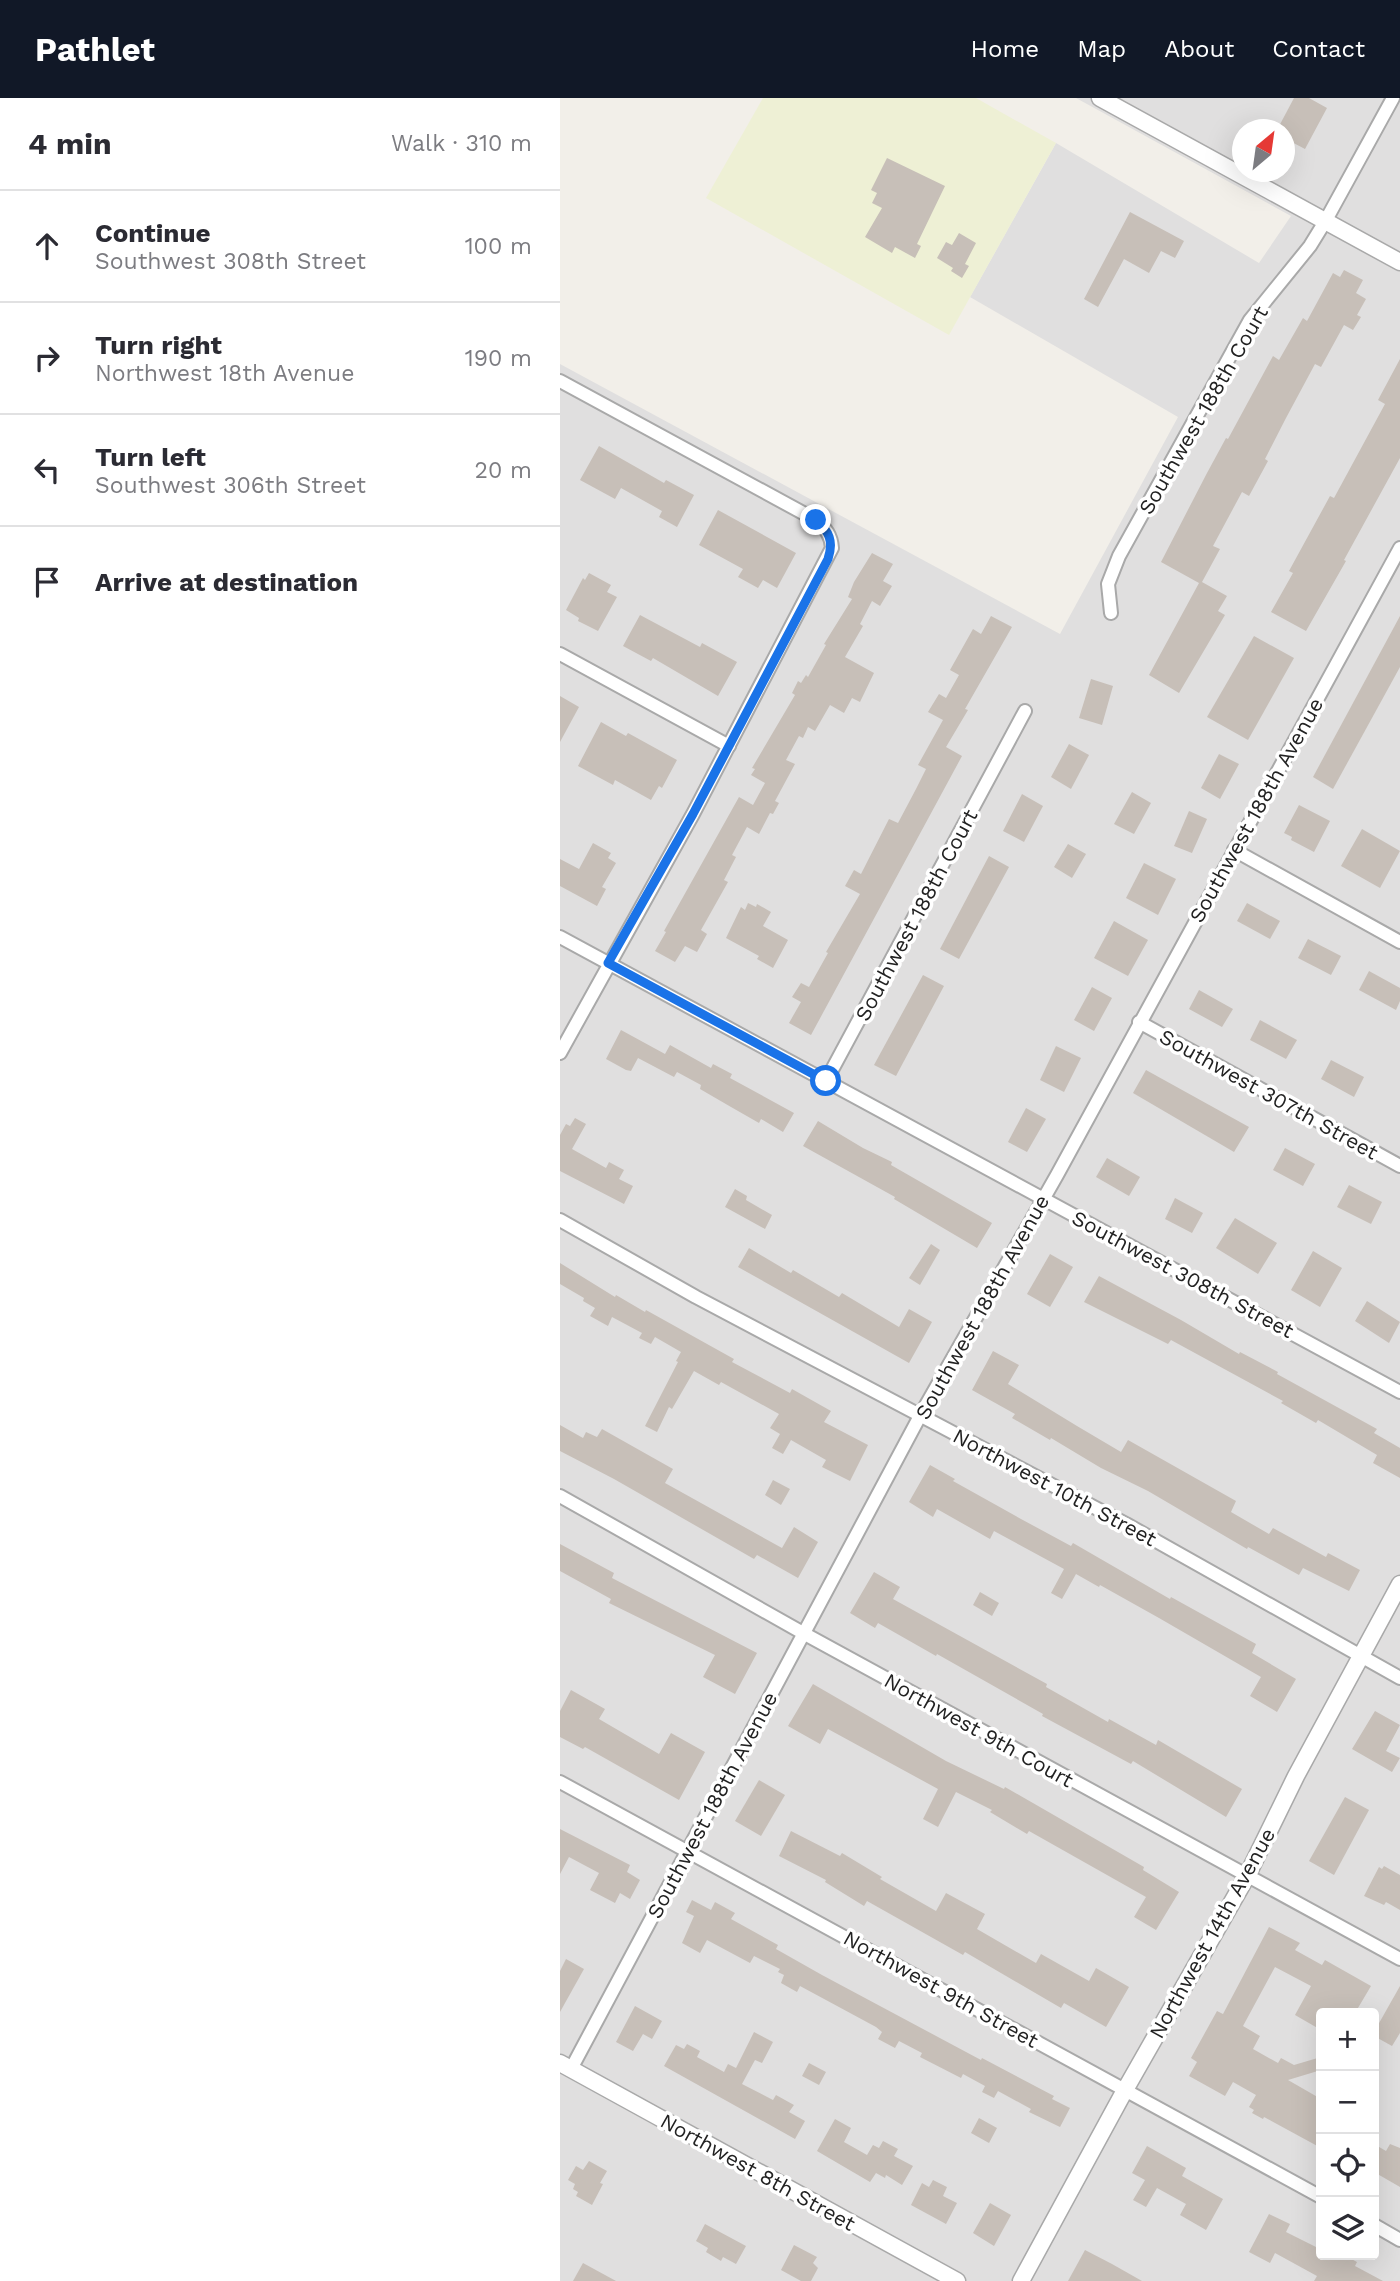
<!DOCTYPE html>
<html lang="en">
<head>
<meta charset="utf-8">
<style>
  body { margin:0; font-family:"Work Sans",sans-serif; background:#f7f7f7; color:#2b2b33 }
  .controls { position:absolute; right:21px; bottom:21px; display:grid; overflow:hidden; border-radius:7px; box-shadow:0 7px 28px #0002 }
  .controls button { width:63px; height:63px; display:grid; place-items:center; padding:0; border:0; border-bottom:2px solid #e1e1e2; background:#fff; color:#2b2b33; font:35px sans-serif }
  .compass { position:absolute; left:672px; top:21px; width:63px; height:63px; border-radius:50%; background:#fff; box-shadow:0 7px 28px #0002; rotate:29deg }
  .stop { position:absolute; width:21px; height:21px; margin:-16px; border:5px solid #1a73e8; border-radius:50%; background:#fff }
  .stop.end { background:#1a73e8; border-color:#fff; box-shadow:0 2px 7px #0008 }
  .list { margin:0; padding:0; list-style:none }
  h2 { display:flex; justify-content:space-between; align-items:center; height:91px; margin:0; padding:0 28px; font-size:30px }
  h2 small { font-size:23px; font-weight:400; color:#7c7c81 }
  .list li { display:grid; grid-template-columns:46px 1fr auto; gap:21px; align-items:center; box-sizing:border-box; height:112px; padding:0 28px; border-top:2px solid #e1e1e2 }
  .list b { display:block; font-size:26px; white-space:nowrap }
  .list p { margin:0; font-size:23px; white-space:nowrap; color:#7c7c81 }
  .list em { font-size:23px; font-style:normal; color:#7c7c81 }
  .icon { flex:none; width:38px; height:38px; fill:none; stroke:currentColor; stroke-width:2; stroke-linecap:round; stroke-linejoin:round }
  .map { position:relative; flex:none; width:840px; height:2183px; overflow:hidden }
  header { display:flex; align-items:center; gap:42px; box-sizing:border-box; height:98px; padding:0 35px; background:#111827; color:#fff }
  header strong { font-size:33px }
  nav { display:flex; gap:38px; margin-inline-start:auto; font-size:24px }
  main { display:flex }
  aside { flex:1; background:#fff }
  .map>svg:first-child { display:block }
  .residential { fill:#e0dfdf; fill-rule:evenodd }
  .farmland { fill:#eef0d5 }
  .building { fill:#c7bfb8 }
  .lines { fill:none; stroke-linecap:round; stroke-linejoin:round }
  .minor-casing { stroke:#a9a9a9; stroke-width:16 }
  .tertiary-casing { stroke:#a9a9a9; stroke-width:19 }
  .minor { stroke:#fff; stroke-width:12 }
  .tertiary { stroke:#fff; stroke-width:16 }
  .route { stroke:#1a73e8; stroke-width:9 }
  .labels { text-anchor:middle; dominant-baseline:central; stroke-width:7; stroke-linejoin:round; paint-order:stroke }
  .street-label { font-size:21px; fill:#222; stroke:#fff }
</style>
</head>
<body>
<header>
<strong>Pathlet</strong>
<nav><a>Home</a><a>Map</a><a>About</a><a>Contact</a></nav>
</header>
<main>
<aside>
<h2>4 min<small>Walk · 310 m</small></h2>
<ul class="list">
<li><svg class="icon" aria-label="ahead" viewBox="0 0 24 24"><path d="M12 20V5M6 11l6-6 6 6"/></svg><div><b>Continue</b><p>Southwest 308th Street</p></div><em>100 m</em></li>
<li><svg class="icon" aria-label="right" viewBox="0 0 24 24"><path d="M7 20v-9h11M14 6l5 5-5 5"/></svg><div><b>Turn right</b><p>Northwest 18th Avenue</p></div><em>190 m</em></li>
<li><svg class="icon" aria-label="left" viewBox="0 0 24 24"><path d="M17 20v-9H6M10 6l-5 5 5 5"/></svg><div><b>Turn left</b><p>Southwest 306th Street</p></div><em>20 m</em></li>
<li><svg class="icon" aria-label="arrive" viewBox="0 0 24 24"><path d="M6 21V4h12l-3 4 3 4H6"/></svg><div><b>Arrive at destination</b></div></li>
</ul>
</aside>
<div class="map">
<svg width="840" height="2183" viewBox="0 0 840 2183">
  <rect width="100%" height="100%" fill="#f2efe9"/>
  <path class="residential" d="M 516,0 L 840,0 L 840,2183 L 0,2183 L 0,266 L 500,536 L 618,319 L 410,199 L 496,45 L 699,165 L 731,118 ZM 682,32 L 724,32 L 724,74 L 682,74 ZM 761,1915 L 814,1915 L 814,2157 L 761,2157 Z"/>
  <polygon class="farmland" points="203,0 416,0 496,45 389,237 146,100"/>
  <g class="building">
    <polygon points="734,0 749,0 767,10 745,51 724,40 724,32 717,32"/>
    <polygon points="327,60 385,88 357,146 361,148 355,160 335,149 332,155 305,139 322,110 312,105 317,95 311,92"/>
    <polygon points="570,114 624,143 615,160 601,153 589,175 564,161 538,209 524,201"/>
    <polygon points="399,135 416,145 405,166 409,168 402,180 391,173 393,170 377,160 386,144 392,147"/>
    <polygon points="784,172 803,182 796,195 806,201 797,217 801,219 793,232 784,227 761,269 755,266 726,320 705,361 708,363 689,398 682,394 653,448 660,451 642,484 667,498 658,513 665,517 619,595 589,577 639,485 601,464 647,375 666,340 668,341 713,258 719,262 743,220 747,223 773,175 780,179"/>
    <polygon points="840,261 840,360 784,462 786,463 746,533 711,514 733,475 729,473 770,398 774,400 825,306 818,302"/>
    <polygon points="39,348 104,385 106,382 134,397 117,429 99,419 102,413 61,390 55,401 20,382"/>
    <polygon points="158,412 236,455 217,490 203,482 198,490 178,479 183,471 139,447"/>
    <polygon points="312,455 333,466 323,483 332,488 320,508 312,503 300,526 303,528 285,559 314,575 300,604 292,600 284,615 270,607 255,633 248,629 243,640 239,638 226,662 235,666 215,703 219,705 213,716 210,715 199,736 187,729 172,757 176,759 164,782 168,784 141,832 147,836 137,854 125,848 115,864 95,853 106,834 104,833 179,699 193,707 205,685 191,677 195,671 192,670 235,597 232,595 238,583 241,585 246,577 248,579 266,547 264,546 292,501 288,499 294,484"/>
    <polygon points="29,475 51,487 47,494 57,499 38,533 18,523 19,520 6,512 23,480 25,482"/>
    <polygon points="80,517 140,549 142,545 177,564 158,598 93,560 91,563 63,548"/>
    <polygon points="431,518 452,529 405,611 408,612 386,649 402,658 251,937 229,925 241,904 232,899 241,885 249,889 268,855 266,854 300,796 285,788 294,772 301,776 329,721 338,725 356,691 366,671 358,667 383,622 368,614 379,596 386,600 399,577 390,572 413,531 421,536"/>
    <polygon points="840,518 840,569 773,691 753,679"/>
    <polygon points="694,538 734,560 688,642 647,619"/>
    <polygon points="531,581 553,588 542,627 519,620"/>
    <polygon points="0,598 19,609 0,644"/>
    <polygon points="41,624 66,638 68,635 117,662 102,690 99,688 91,702 55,682 53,687 18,668"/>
    <polygon points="509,646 529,657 511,691 491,679"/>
    <polygon points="659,656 679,666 660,701 641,690"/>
    <polygon points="572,694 591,705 574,736 554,726"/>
    <polygon points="462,696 483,708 464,744 443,733"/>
    <polygon points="739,707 770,723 754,754 731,742 732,739 724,735"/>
    <polygon points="629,713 647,721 632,755 614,748"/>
    <polygon points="802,731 840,753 820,790 781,768"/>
    <polygon points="33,745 51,755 48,760 56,765 42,789 46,791 37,808 0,788 0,761 19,771"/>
    <polygon points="508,746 526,756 512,780 494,769"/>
    <polygon points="429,758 449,769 399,861 380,851"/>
    <polygon points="584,765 616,781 598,817 566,800"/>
    <polygon points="188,805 196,809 197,806 211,814 203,828 228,842 213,870 197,861 199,858 166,840 181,809 185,812"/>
    <polygon points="687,805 720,823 710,841 677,823"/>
    <polygon points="554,823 588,842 568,878 534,860"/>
    <polygon points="748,841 781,858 771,877 738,860"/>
    <polygon points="809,873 840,890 840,903 836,912 799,892"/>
    <polygon points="363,877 384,888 336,978 314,967"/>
    <polygon points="532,889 552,900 534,933 514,922"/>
    <polygon points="639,892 673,911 662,929 629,911"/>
    <polygon points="700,922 737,942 726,961 690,942"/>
    <polygon points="61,932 105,956 110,947 151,970 153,966 172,976 170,980 234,1015 223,1034 201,1021 199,1025 171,1009 140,991 141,987 117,974 114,979 78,960 71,973 66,972 46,961"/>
    <polygon points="496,948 521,960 504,994 480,982"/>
    <polygon points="771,962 804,979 794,999 761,981"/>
    <polygon points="586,972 689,1029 674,1054 573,995"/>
    <polygon points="466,1010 486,1021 467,1054 448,1044"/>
    <polygon points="15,1020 26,1026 12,1051 46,1070 49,1064 64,1072 59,1081 73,1088 64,1106 0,1073 0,1037 6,1026 10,1028"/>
    <polygon points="258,1023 303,1050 332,1064 331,1067 432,1125 417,1150 334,1101 335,1099 243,1048"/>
    <polygon points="725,1050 755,1066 743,1088 713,1072"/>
    <polygon points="547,1060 580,1079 569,1098 536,1079"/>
    <polygon points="789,1087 822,1104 811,1126 777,1109"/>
    <polygon points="175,1091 187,1098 186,1102 212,1117 205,1131 165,1109"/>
    <polygon points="615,1100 643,1115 632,1135 605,1121"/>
    <polygon points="675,1120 717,1145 698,1176 656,1150"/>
    <polygon points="371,1146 380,1152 360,1187 349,1180"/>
    <polygon points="189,1150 231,1175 233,1172 279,1199 282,1195 339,1229 349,1211 372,1224 349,1265 178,1169"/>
    <polygon points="753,1153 782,1170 760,1209 731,1192"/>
    <polygon points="490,1156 513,1169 490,1209 467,1196"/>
    <polygon points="0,1165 55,1199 56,1197 85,1214 86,1212 174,1261 172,1264 230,1295 232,1291 271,1313 264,1324 308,1347 290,1383 262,1369 266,1362 231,1342 223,1356 212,1350 220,1336 210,1330 219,1316 161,1284 159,1287 134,1273 112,1311 109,1309 97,1334 85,1328 118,1264 116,1263 121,1254 95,1239 91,1246 79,1240 82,1235 52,1219 48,1228 30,1218 35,1210 23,1203 24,1200 0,1186"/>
    <polygon points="539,1178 621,1222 679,1256 680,1254 718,1274 717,1276 817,1331 814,1335 840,1350 840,1380 813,1365 817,1357 758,1322 756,1325 721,1305 723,1303 611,1242 608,1246 524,1204"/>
    <polygon points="807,1203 840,1224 829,1245 795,1223"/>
    <polygon points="433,1253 459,1267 448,1286 517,1328 561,1354 568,1342 676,1403 671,1414 709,1436 713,1430 766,1459 768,1455 800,1472 789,1493 743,1470 739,1477 688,1449 687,1451 588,1393 541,1370 491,1340 490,1342 452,1320 455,1316 412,1292"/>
    <polygon points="0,1327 23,1340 26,1334 37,1339 42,1331 113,1371 105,1385 222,1450 234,1429 258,1444 238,1480 197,1457 194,1461 54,1381 0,1353"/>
    <polygon points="370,1367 395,1381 393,1383 461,1421 511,1448 513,1445 610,1501 611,1499 696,1546 692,1555 736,1581 717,1614 690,1598 701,1579 599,1520 540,1487 539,1489 516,1476 502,1501 491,1495 504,1471 434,1433 430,1441 377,1411 373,1419 349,1404"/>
    <polygon points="213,1382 230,1391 221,1407 205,1397"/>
    <polygon points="0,1446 54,1475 52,1480 197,1555 175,1596 143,1579 155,1557 49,1505 51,1501 0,1473"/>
    <polygon points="314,1474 340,1489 333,1501 487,1586 486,1589 548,1624 549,1621 596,1647 598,1642 682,1691 666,1719 573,1663 571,1666 482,1618 483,1616 377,1556 376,1558 318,1525 315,1530 290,1515"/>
    <polygon points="420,1494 439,1505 432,1518 413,1507"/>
    <polygon points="253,1586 386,1663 444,1691 445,1689 584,1769 583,1772 619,1794 596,1832 574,1819 586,1799 469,1733 467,1736 430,1714 432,1712 396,1694 378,1729 363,1721 378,1691 268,1631 260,1646 228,1628"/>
    <polygon points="11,1592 45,1611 39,1621 99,1656 111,1635 145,1654 119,1702 25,1649 23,1651 0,1639 0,1613"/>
    <polygon points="815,1613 840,1627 826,1653 840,1660 832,1674 792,1651"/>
    <polygon points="199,1682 225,1697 201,1738 175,1723"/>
    <polygon points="785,1699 809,1712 774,1777 749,1763"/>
    <polygon points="0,1731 70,1767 67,1774 80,1782 70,1801 60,1795 55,1805 30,1792 39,1775 9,1759 0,1776"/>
    <polygon points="231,1733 280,1758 282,1755 322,1779 320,1781 376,1813 386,1795 425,1816 417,1831 476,1865 481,1856 529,1883 536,1870 569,1889 546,1929 504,1905 501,1910 405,1854 403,1857 307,1803 304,1808 265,1784 266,1782 219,1758"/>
    <polygon points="824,1768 840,1777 840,1812 826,1804 824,1807 804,1798 819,1769 822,1771"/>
    <polygon points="132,1802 151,1812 155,1804 175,1815 171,1821 218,1847 216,1851 262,1877 421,1962 422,1960 494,1998 492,2001 510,2010 500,2029 469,2014 471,2011 438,1993 434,2000 422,1994 425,1988 403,1976 401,1980 360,1959 362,1955 339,1943 335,1950 318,1941 322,1934 316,1929 240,1888 237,1894 221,1885 224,1877 218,1874 220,1871 194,1858 190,1865 147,1842 140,1855 122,1845 134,1818 126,1814"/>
    <polygon points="709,1829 740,1845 735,1852 762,1867 765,1862 811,1888 795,1915 761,1915 761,1932 735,1917 751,1888 715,1869 683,1928 700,1938 693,1951 718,1965 721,1960 734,1967 761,1959 761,1972 728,1982 761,2001 761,2050 704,2019 703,2021 692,2015 694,2012 689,2009 696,1997 673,1984 665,1998 629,1978 637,1964 631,1960 657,1913 663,1916"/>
    <polygon points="6,1861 24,1871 0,1914 0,1873"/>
    <polygon points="840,1888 840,1935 832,1948 814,1938 814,1934"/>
    <polygon points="75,1908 102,1923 92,1941 83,1936 73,1953 56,1944"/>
    <polygon points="194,1934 213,1944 202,1965 195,1962 182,1986 213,2002 216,1997 234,2007 229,2014 245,2023 235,2041 104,1968 116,1947 124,1951 127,1946 140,1953 137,1959 164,1974 168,1966 176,1970"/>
    <polygon points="249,1965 266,1974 259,1987 242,1978"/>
    <polygon points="419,2020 437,2030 429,2045 411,2035"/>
    <polygon points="275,2021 291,2030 284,2044 307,2057 313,2047 319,2050 323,2043 338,2051 334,2058 353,2068 342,2087 326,2077 325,2080 316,2075 310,2084 257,2053"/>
    <polygon points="814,2046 826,2053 830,2046 840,2050 840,2089 814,2074"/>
    <polygon points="587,2048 626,2070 622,2078 663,2101 646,2132 620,2117 626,2106 597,2090 586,2109 573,2102 585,2082 572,2075"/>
    <polygon points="29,2063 47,2073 40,2085 43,2086 32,2107 16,2098 18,2094 13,2091 15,2086 8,2082 16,2068 23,2072"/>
    <polygon points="373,2082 387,2089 383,2098 397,2105 386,2126 351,2107 362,2085 369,2089"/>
    <polygon points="430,2105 451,2117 434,2148 413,2135"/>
    <polygon points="709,2116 730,2126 726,2134 758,2150 756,2154 766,2161 769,2157 784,2157 797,2164 795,2168 823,2183 754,2183 757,2178 715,2155 710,2165 689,2154"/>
    <polygon points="145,2126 186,2148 176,2166 163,2159 161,2163 146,2154 148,2150 136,2143"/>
    <polygon points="234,2147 257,2159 253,2165 258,2170 251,2183 241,2183 221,2172"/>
    <polygon points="525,2152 552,2166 582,2183 508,2183"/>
    <polygon points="23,2165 56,2183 13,2183"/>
  </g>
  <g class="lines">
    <g class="minor-casing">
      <g id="minor">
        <path d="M 0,283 L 256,422 C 266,431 271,437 272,450 L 133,716 L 0,955"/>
        <polyline points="551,515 548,486 559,458 690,222 750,148 766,122 833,0"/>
        <polyline points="0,556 169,648"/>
        <polyline points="674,752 840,844"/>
        <polyline points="0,839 840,1294"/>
        <polyline points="579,924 840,1068"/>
        <polyline points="266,983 465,613"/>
        <polyline points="0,1122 136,1199 566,1426 840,1580"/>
        <polyline points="0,1398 243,1535 840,1861"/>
        <polyline points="0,1684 761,2099"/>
        <polyline points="11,1971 361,1316 497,1077 840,450"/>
        <polyline points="814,2127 840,2142"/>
      </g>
    </g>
    <g class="tertiary-casing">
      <g id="tertiary">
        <polyline points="540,0 840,164"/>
        <polyline points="0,1965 397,2183"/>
        <polyline points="461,2183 565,1992 687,1778 736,1678 840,1486"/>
      </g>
    </g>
    <use href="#minor" class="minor"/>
    <use href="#tertiary" class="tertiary"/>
  </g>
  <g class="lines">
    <path class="route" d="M 256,422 C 269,433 274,443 268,461 L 133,716 L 48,865 L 266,983"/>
  </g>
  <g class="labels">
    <g class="street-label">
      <text transform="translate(643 312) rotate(-60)">Southwest 188th Court</text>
      <text transform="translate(696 712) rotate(-61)">Southwest 188th Avenue</text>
      <text transform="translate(356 817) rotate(-62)">Southwest 188th Court</text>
      <text transform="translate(709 996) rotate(29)">Southwest 307th Street</text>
      <text transform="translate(623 1176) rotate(28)">Southwest 308th Street</text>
      <text transform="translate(422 1209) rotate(-61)">Southwest 188th Avenue</text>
      <text transform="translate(495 1389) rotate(28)">Northwest 10th Street</text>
      <text transform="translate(419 1632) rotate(29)">Northwest 9th Court</text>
      <text transform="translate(152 1707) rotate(-62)">Southwest 188th Avenue</text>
      <text transform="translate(652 1835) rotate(-61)">Northwest 14th Avenue</text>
      <text transform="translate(381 1891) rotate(29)">Northwest 9th Street</text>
      <text transform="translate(198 2074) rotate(29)">Northwest 8th Street</text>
    </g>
  </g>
</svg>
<div class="controls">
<button>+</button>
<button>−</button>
<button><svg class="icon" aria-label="locate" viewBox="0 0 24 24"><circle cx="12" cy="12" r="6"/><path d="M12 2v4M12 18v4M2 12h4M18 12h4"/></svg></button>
<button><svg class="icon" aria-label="layers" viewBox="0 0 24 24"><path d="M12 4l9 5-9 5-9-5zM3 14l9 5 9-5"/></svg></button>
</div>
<svg class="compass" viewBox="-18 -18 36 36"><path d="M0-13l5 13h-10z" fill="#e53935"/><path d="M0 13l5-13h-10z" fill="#7c7c81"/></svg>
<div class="stop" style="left:266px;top:983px"></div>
<div class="stop end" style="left:256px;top:422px"></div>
</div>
</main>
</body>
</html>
